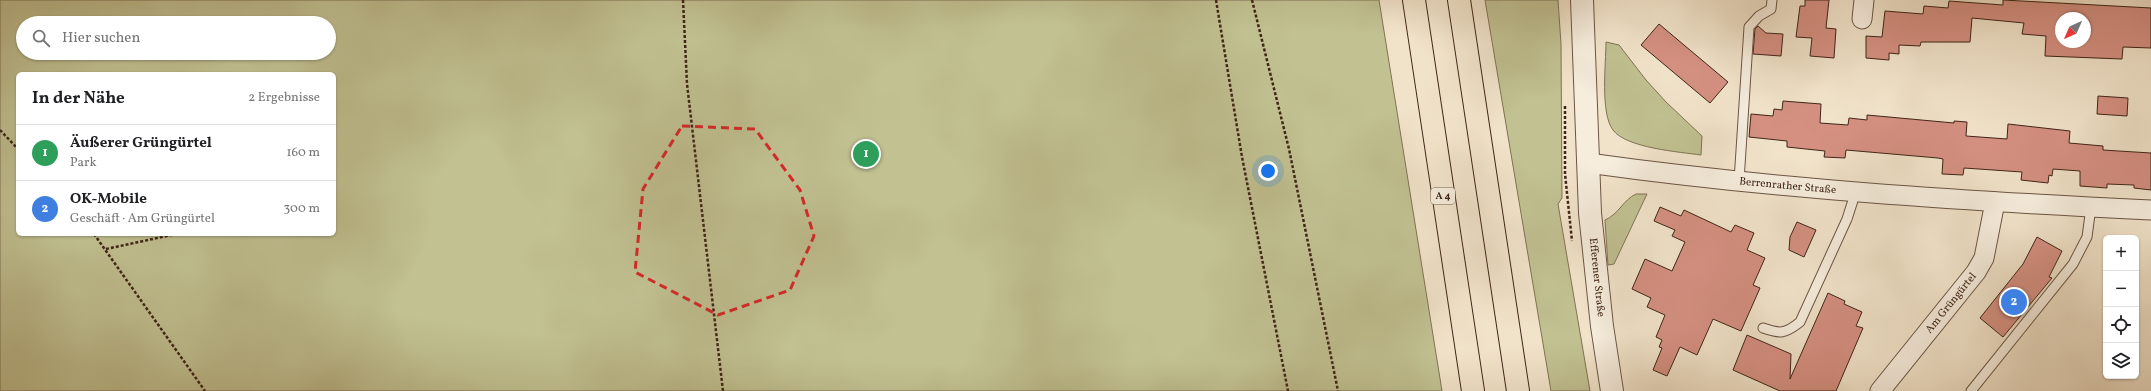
<!DOCTYPE html>
<html lang="de">
<head>
<meta charset="utf-8">
<style>
  body { margin:0; font-family:Vollkorn,serif; background:#f6f6f6; color:#202124 }
  .controls { position:absolute; right:12px; bottom:12px; display:grid; overflow:hidden; border-radius:6px; box-shadow:0 1px 3px #0004 }
  .controls button { width:36px; height:36px; display:grid; place-items:center; padding:0; border:0; border-bottom:1px solid #e0e0e0; background:#fff; color:#202124; font:20px sans-serif }
  .compass { position:absolute; left:2055px; top:12px; width:36px; height:36px; border-radius:50%; background:#fff; box-shadow:0 1px 3px #0004; rotate:225deg }
  .you { position:absolute; left:1268px; top:171px; width:14px; height:14px; margin:-10px; border:3px solid #fff; border-radius:50%; background:#1a73e8; box-shadow:0 0 0 6px #1a73e833 }
  .badge { display:grid; place-items:center; width:26px; height:26px; border-radius:50%; background:#8f2418; color:#fff; font-size:13px; font-weight:700 }
  .pin { position:absolute; translate:-50% -50%; border:2px solid #fff; box-shadow:0 1px 4px #0006 }
  .list { margin:0; padding:0; list-style:none }
  h2 { display:flex; justify-content:space-between; align-items:center; height:52px; margin:0; padding:0 16px; font-size:17px }
  h2 small { font-size:13px; font-weight:400; color:#757577 }
  .list li { display:grid; grid-template-columns:26px 1fr auto; gap:12px; align-items:center; box-sizing:border-box; height:56px; padding:0 16px; border-top:1px solid #e0e0e0 }
  .list b { display:block; font-size:15px; white-space:nowrap }
  .list p { margin:0; font-size:13px; white-space:nowrap; color:#757577 }
  .list em { font-size:13px; font-style:normal; color:#757577 }
  .icon { flex:none; width:22px; height:22px; fill:none; stroke:currentColor; stroke-width:2; stroke-linecap:round; stroke-linejoin:round }
  .map { position:relative; flex:none; width:2151px; height:391px; overflow:hidden }
  .search { position:absolute; background:#fff; box-shadow:0 1px 3px #0004; left:16px; top:16px; width:320px; height:44px; display:flex; align-items:center; gap:10px; box-sizing:border-box; padding:0 14px; border-radius:22px; color:#757577; font-size:15px }
  .panel { position:absolute; background:#fff; box-shadow:0 1px 3px #0004; left:16px; top:72px; width:320px; height:164px; border-radius:6px }
  .map>svg:first-child { display:block }
  .green { fill:#c1c192; stroke:#807354; fill-rule:evenodd }
  .building { fill:#d59082; stroke:#3f2517; fill-rule:evenodd }
  .lines { fill:none; stroke-linecap:round; stroke-linejoin:round }
  .service-casing { stroke:#6c5444; stroke-width:11 }
  .minor-casing { stroke:#6c5444; stroke-width:21 }
  .tertiary-casing { stroke:#6c5444; stroke-width:24 }
  .motorway-casing { stroke:#3f2517; stroke-width:24 }
  .path { stroke:#3f2517; stroke-width:2.5; stroke-dasharray:3 2; stroke-linecap:butt }
  .service { stroke:#f6eddd; stroke-width:9 }
  .minor { stroke:#f6eddd; stroke-width:19 }
  .tertiary { stroke:#f6eddd; stroke-width:22 }
  .motorway { stroke:#f1e3ca; stroke-width:22 }
  .marked { fill:none; stroke:#d62828; stroke-width:3; stroke-dasharray:8 5; stroke-linejoin:round }
  .labels { text-anchor:middle; dominant-baseline:central; stroke-width:3; stroke-linejoin:round; paint-order:stroke }
  .shield { fill:#f6eddd; stroke:#766152; stroke-width:1 }
  .shield-label { font-size:10px; font-weight:bold; fill:#3f2517 }
  .street-label { font-size:11px; fill:#3f2517; stroke:#f6eddd }
</style>
</head>
<body>
<div class="map">
<svg width="2151" height="391" viewBox="0 0 2151 391">
  <rect width="100%" height="100%" fill="#f1e3ca"/>
  <filter id="stains"><feTurbulence type="fractalNoise" baseFrequency=".005" numOctaves="4"/><feColorMatrix values="0 0 0 0 .2 0 0 0 0 .09 0 0 0 0 .02 0 0 0 .5 -.17"/></filter>
  <radialGradient id="worn" r=".72"><stop offset=".6" stop-color="#630" stop-opacity="0"/><stop offset="1" stop-color="#630" stop-opacity=".3"/></radialGradient>
  <g class="green">
    <path d="M 0,0 L 1379,0 L 1442,391 L 0,391 ZM 23,23 L 329,23 L 329,53 L 23,53 ZM 18,74 L 334,74 L 334,234 L 18,234 Z"/>
    <polygon points="1485,0 1558,0 1561,44 1562,198 1558,204 1590,391 1551,391"/>
    <path d="M 1606,42 L 1619,45 L 1646,80 L 1666,102 L 1702,136 L 1701,155 C 1680,152 1626,148 1613,130 C 1600,113 1606,63 1606,42 Z"/>
    <path d="M 1636,194 L 1647,194 L 1614,264 L 1608,265 L 1605,220 C 1619,214 1623,200 1636,194 Z"/>
  </g>
  <g class="building">
    <polygon points="1805,0 1829,0 1826,28 1836,29 1834,58 1810,56 1812,38 1796,37 1800,6 1805,6"/>
    <path d="M 2003,0 L 2151,8 L 2151,48 L 2123,47 L 2122,59 L 2045,56 L 2046,36 L 2022,34 L 2024,23 L 1972,18 L 1970,42 L 1921,42 L 1920,46 L 1899,45 L 1899,54 L 1889,53 L 1889,60 L 1866,58 L 1866,36 L 1882,37 L 1885,11 L 1923,14 L 1924,6 L 1948,8 L 1949,1 L 2003,5 ZM 2061,18 L 2085,18 L 2085,42 L 2061,42 Z"/>
    <polygon points="1659,24 1728,82 1710,103 1641,45"/>
    <polygon points="1758,26 1766,33 1783,34 1781,56 1753,54 1755,29"/>
    <polygon points="2098,96 2128,98 2127,116 2097,114"/>
    <polygon points="1783,101 1821,104 1820,123 1848,125 1849,118 1867,120 1867,115 1954,123 1954,121 1967,122 1966,136 2007,139 2008,124 2070,131 2069,143 2103,146 2103,150 2151,153 2151,190 2134,188 2134,185 2107,184 2107,188 2080,186 2080,171 2053,169 2052,176 2049,175 2048,183 2021,180 2022,172 1964,168 1963,175 1942,174 1943,159 1938,158 1846,150 1845,158 1824,157 1825,151 1787,147 1787,141 1749,137 1751,114 1773,116 1774,109 1782,110"/>
    <polygon points="1660,207 1681,216 1684,210 1731,232 1735,225 1754,233 1747,250 1765,258 1753,285 1760,288 1741,331 1713,319 1697,355 1680,347 1667,376 1653,370 1662,348 1659,347 1662,340 1656,337 1665,315 1647,307 1651,298 1632,289 1645,259 1672,271 1685,242 1672,236 1675,230 1654,221"/>
    <polygon points="1797,222 1816,230 1804,257 1789,250 1790,237"/>
    <polygon points="2037,237 2062,251 2049,277 2052,278 2003,337 1980,318 2023,264"/>
    <polygon points="1828,293 1845,301 1844,304 1862,312 1856,326 1863,328 1836,391 1780,391 1733,370 1747,335 1791,354 1790,379"/>
  </g>
  <g class="lines">
    <g class="service-casing">
      <g id="service">
        <polyline points="1739,181 1749,27 1759,16 1771,9 1772,0"/>
        <path d="M 1763,328 C 1780,334 1785,334 1800,322 L 1847,219 L 1856,191"/>
        <polyline points="1971,391 2073,264 2087,237 2091,207"/>
      </g>
    </g>
    <g class="minor-casing">
      <g id="minor">
        <polyline points="1862,19 1864,0"/>
        <path id="s1" d="M 1588,163 C 1774,189 1963,201 2151,210"/>
        <path id="s2" d="M 1880,391 L 1976,272 L 1984,258 L 1995,202"/>
      </g>
    </g>
    <g class="tertiary-casing">
      <g id="tertiary">
        <path id="s3" d="M 1582,0 L 1590,213 L 1602,326 L 1612,391"/>
      </g>
    </g>
    <g class="motorway-casing">
      <g id="motorway">
        <polyline points="1414,0 1473,391"/>
        <polyline points="1459,0 1518,391"/>
      </g>
    </g>
    <g class="path">
      <polyline points="683,0 687,84 723,391"/>
      <polyline points="1216,0 1242,157 1288,391"/>
      <polyline points="1252,0 1289,149 1338,391"/>
      <polyline points="1565,106 1565,174 1572,241"/>
      <polyline points="0,130 18,149"/>
      <polyline points="94,234 205,391"/>
      <polyline points="106,249 176,234"/>
    </g>
    <use href="#service" class="service"/>
    <use href="#minor" class="minor"/>
    <use href="#tertiary" class="tertiary"/>
    <use href="#motorway" class="motorway"/>
  </g>
  <path class="marked" d="M 682,126 L 755,129 L 800,190 L 814,236 L 790,290 L 718,315 L 635,272 L 643,189 Z"/>
  <g class="labels">
    <rect class="shield" x="1431" y="188" width="24" height="16" rx="3"/>
    <g class="shield-label">
      <text x="1443" y="196">A 4</text>
    </g>
    <g class="street-label">
      <text stroke="none"><textPath href="#s1" startOffset="201">Berrenrather Straße</textPath></text>
      <text stroke="none"><textPath href="#s3" startOffset="278">Efferener Straße</textPath></text>
      <text stroke="none"><textPath href="#s2" startOffset="113">Am Grüngürtel</textPath></text>
    </g>
  </g>
  <rect width="100%" height="100%" filter="url(#stains)"/>
  <rect width="100%" height="100%" fill="url(#worn)"/>
</svg>
<div class="controls">
<button>+</button>
<button>−</button>
<button><svg class="icon" aria-label="locate" viewBox="0 0 24 24"><circle cx="12" cy="12" r="6"/><path d="M12 2v4M12 18v4M2 12h4M18 12h4"/></svg></button>
<button><svg class="icon" aria-label="layers" viewBox="0 0 24 24"><path d="M12 4l9 5-9 5-9-5zM3 14l9 5 9-5"/></svg></button>
</div>
<svg class="compass" viewBox="-18 -18 36 36"><path d="M0-13l5 13h-10z" fill="#e53935"/><path d="M0 13l5-13h-10z" fill="#757577"/></svg>
<div class="you"></div>
<div class="pin badge" style="left:866px;top:154px;background:#2e9e5b">1</div>
<div class="pin badge" style="left:2014px;top:302px;background:#3f7fe0">2</div>
<div class="search"><svg class="icon" aria-label="search" viewBox="0 0 24 24"><circle cx="10" cy="10" r="6"/><path d="M15 15l6 6"/></svg>Hier suchen</div>
<section class="panel">
<h2>In der Nähe<small>2 Ergebnisse</small></h2>
<ul class="list">
<li><span class="badge" style="background:#2e9e5b">1</span><div><b>Äußerer Grüngürtel</b><p>Park</p></div><em>160 m</em></li>
<li><span class="badge" style="background:#3f7fe0">2</span><div><b>OK-Mobile</b><p>Geschäft · Am Grüngürtel</p></div><em>300 m</em></li>
</ul>
</section>
</div>
</body>
</html>
